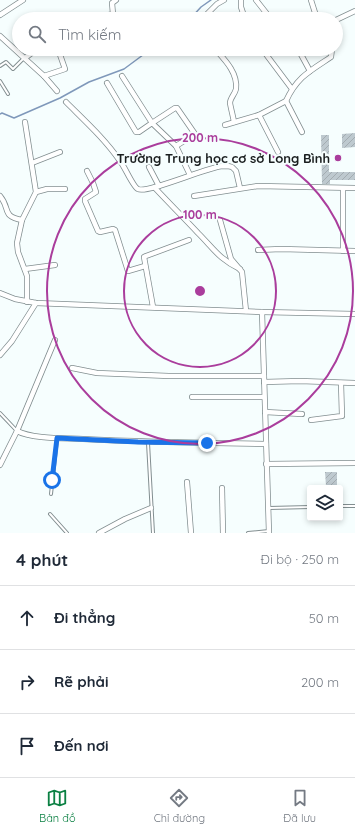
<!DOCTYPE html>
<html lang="vi">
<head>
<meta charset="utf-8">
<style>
  body { margin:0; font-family:Quicksand,sans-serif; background:#f6f6f7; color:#1f2937 }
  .controls { position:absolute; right:12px; bottom:12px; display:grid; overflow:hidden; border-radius:4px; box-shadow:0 2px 6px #0003 }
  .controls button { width:36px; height:36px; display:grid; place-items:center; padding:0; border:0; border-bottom:1px solid #e0e1e3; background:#fff; color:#1f2937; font:20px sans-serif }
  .stop { position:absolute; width:12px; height:12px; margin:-9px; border:3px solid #1a73e8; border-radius:50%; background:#fff }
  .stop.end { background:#1a73e8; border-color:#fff; box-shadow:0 1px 4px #0008 }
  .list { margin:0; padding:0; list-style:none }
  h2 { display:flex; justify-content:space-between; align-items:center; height:52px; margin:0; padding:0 16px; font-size:17px }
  h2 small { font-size:13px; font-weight:400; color:#747a83 }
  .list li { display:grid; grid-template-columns:26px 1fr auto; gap:12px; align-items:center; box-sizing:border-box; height:64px; padding:0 16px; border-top:1px solid #e0e1e3 }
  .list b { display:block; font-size:15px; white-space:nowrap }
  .list em { font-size:13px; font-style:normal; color:#747a83 }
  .icon { flex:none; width:22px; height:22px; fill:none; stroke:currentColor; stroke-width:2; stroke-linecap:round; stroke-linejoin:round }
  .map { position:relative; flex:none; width:355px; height:533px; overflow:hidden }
  .search { position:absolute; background:#fff; box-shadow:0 2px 6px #0003; left:12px; right:12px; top:12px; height:44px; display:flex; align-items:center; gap:10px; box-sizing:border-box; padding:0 14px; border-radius:22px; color:#747a83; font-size:15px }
  .sheet { height:244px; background:#fff }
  nav { display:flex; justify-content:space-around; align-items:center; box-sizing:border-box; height:56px; border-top:1px solid #e0e1e3; background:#fff; font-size:11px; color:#747a83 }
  nav a { display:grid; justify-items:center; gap:2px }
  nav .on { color:#0b8043 }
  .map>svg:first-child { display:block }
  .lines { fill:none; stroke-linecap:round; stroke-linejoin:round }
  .stream { stroke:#7f98ba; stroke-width:1.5 }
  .building { fill:url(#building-hatch) }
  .lane-casing { stroke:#828e90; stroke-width:4 }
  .street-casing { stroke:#828e90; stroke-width:6 }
  .lane { stroke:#fff; stroke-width:2 }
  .street { stroke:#fff; stroke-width:4.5 }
  .route { stroke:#1a73e8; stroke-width:5 }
  .ring { fill:none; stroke:#aa3d9c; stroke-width:2 }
  .poi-dot { fill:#aa3d9c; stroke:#f6fefe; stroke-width:1.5 }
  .labels { text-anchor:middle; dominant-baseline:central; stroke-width:4; stroke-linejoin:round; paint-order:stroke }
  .poi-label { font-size:13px; font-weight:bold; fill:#1a1e1f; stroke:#f6fefe; text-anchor:end }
  .centre { fill:#aa3d9c; stroke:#f6fefe; stroke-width:2 }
  .ring-label { font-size:12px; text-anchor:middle; font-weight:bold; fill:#aa3d9c; stroke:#f6fefe; stroke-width:4; stroke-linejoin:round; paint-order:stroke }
</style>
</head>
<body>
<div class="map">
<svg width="355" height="533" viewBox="0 0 355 533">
  <defs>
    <pattern id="building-hatch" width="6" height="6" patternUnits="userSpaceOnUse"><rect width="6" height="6" fill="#bec9cf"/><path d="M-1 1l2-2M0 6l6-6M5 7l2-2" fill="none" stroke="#a3acb1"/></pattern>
  </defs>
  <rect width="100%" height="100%" fill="#f6fefe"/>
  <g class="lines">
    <g class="stream">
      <polyline points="190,19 201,7 211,0"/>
      <polyline points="0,114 2,113 14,118 60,98 89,82 124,69 151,49"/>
    </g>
  </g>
  <g class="building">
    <polygon points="355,133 355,147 342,148 342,134"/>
    <polygon points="321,135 329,135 329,172 355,172 355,180 330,180 330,184 322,184"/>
    <polygon points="325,472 337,472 337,486 326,486"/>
  </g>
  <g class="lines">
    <g class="lane-casing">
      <g id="lane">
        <polyline points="0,66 6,62 13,69 24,58"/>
        <polyline points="0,81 8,94"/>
        <polyline points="0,413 17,431"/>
        <polyline points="148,443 153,533"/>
        <polyline points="51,494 57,439"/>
        <polyline points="340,506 355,506"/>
        <polyline points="269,508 310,507"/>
        <polyline points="50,514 67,533"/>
        <polyline points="248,533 269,531"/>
      </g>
    </g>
    <g class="street-casing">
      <g id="street">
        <polyline points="241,0 241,7 245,19"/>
        <polyline points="256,0 271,19"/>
        <polyline points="311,0 317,19"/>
        <polyline points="207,14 217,4 224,0"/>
        <polyline points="0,15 23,0"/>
        <polyline points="92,19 113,14 112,3 116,0"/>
        <polyline points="336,20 355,11"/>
        <polyline points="0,36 44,76 57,91"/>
        <path d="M 215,49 C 225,60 238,73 236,89 C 235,94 230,98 230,103 C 231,109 233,116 234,122"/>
        <polyline points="262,49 292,89"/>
        <polyline points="298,49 310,71"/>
        <polyline points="25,58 37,49"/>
        <polyline points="44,76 65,69 58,49"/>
        <polyline points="122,76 152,123 175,108 177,108 195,134 176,146"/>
        <polyline points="107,83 136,132 139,132 152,123 176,146 190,175"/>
        <polyline points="286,101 302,132"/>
        <path d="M 66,102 C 85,121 105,139 120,161 C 125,167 133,187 138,189 C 147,194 207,167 223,166 C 226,166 230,166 232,167 L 236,171 L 240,188"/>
        <polyline points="259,115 278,152"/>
        <polyline points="25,122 36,192 22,220 17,243 18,252 27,276 27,302"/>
        <path d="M 225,125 L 259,115 L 286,101 C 297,77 310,71 331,57 L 332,49"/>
        <polyline points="32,163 60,152"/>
        <polyline points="149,167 159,186"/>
        <polyline points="87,171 93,183 96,192 85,199 85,201 98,231 100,232 113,229 115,230 128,271 145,266"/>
        <path d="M 155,188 C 169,203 184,218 198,233 C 214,249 219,259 240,269"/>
        <polyline points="343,189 343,251"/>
        <polyline points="36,192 47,189 65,189"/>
        <path d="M 0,196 C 11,209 1,216 22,220"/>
        <polyline points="194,196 258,186 355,188"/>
        <polyline points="220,220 231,259 242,272 246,311"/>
        <polyline points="258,250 281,249 355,251"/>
        <polyline points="25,269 55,265"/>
        <polyline points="0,293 15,299 36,303 262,312 355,314"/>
        <polyline points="153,307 144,257 146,256 189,240"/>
        <polyline points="262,312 269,533"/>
        <polyline points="0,355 12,341 36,303"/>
        <polyline points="72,368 97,373 169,376 264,376"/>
        <polyline points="264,382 300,381 355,383"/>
        <polyline points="192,397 264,397"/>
        <polyline points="265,412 302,414"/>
        <polyline points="311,420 342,416 341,383"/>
        <path d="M 17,431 C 32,439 66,438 83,439 C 144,442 205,443 266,444"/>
        <polyline points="266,464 355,463"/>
        <polyline points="0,465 17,431 55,340"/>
        <polyline points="187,482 191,533"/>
        <polyline points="222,488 223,533"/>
        <polyline points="99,533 125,519 151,508"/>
      </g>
    </g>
    <use href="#lane" class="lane"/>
    <use href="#street" class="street"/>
  </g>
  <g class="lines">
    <polyline class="route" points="52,480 57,438 138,442 207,443"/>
  </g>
  <g class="ring">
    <circle cx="200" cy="291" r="76"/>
    <circle cx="200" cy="291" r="153"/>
  </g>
  <circle class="poi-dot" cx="338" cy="158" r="4"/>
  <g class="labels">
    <g class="poi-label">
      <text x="330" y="158">Trường Trung học cơ sở Long Bình</text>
    </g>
  </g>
  <circle cx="200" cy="291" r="6" class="centre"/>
  <g class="ring-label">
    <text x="200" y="142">200 m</text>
    <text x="200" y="219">100 m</text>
  </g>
</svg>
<div class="controls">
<button><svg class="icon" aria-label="layers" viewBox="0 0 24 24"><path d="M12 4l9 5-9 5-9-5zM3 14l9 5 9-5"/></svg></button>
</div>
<div class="stop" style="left:52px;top:480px"></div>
<div class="stop end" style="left:207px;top:443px"></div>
<div class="search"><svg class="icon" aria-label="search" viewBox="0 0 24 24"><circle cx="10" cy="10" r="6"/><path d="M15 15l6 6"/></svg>Tìm kiếm</div>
</div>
<section class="sheet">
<h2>4 phút<small>Đi bộ · 250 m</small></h2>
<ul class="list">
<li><svg class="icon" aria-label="ahead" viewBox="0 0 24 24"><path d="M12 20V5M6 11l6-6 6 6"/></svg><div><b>Đi thẳng</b></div><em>50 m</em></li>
<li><svg class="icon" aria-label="right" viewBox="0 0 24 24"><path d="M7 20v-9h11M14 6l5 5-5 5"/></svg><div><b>Rẽ phải</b></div><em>200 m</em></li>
<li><svg class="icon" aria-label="arrive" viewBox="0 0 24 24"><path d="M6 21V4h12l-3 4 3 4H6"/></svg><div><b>Đến nơi</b></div></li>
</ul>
</section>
<nav>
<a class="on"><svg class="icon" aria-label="map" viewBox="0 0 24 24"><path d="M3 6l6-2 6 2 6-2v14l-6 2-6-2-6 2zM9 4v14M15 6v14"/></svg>Bản đồ</a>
<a><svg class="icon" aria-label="directions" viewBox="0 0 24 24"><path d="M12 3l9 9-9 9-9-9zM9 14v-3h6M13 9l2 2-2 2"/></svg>Chỉ đường</a>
<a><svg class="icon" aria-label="saved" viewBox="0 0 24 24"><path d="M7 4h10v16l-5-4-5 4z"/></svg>Đã lưu</a>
</nav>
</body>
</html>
